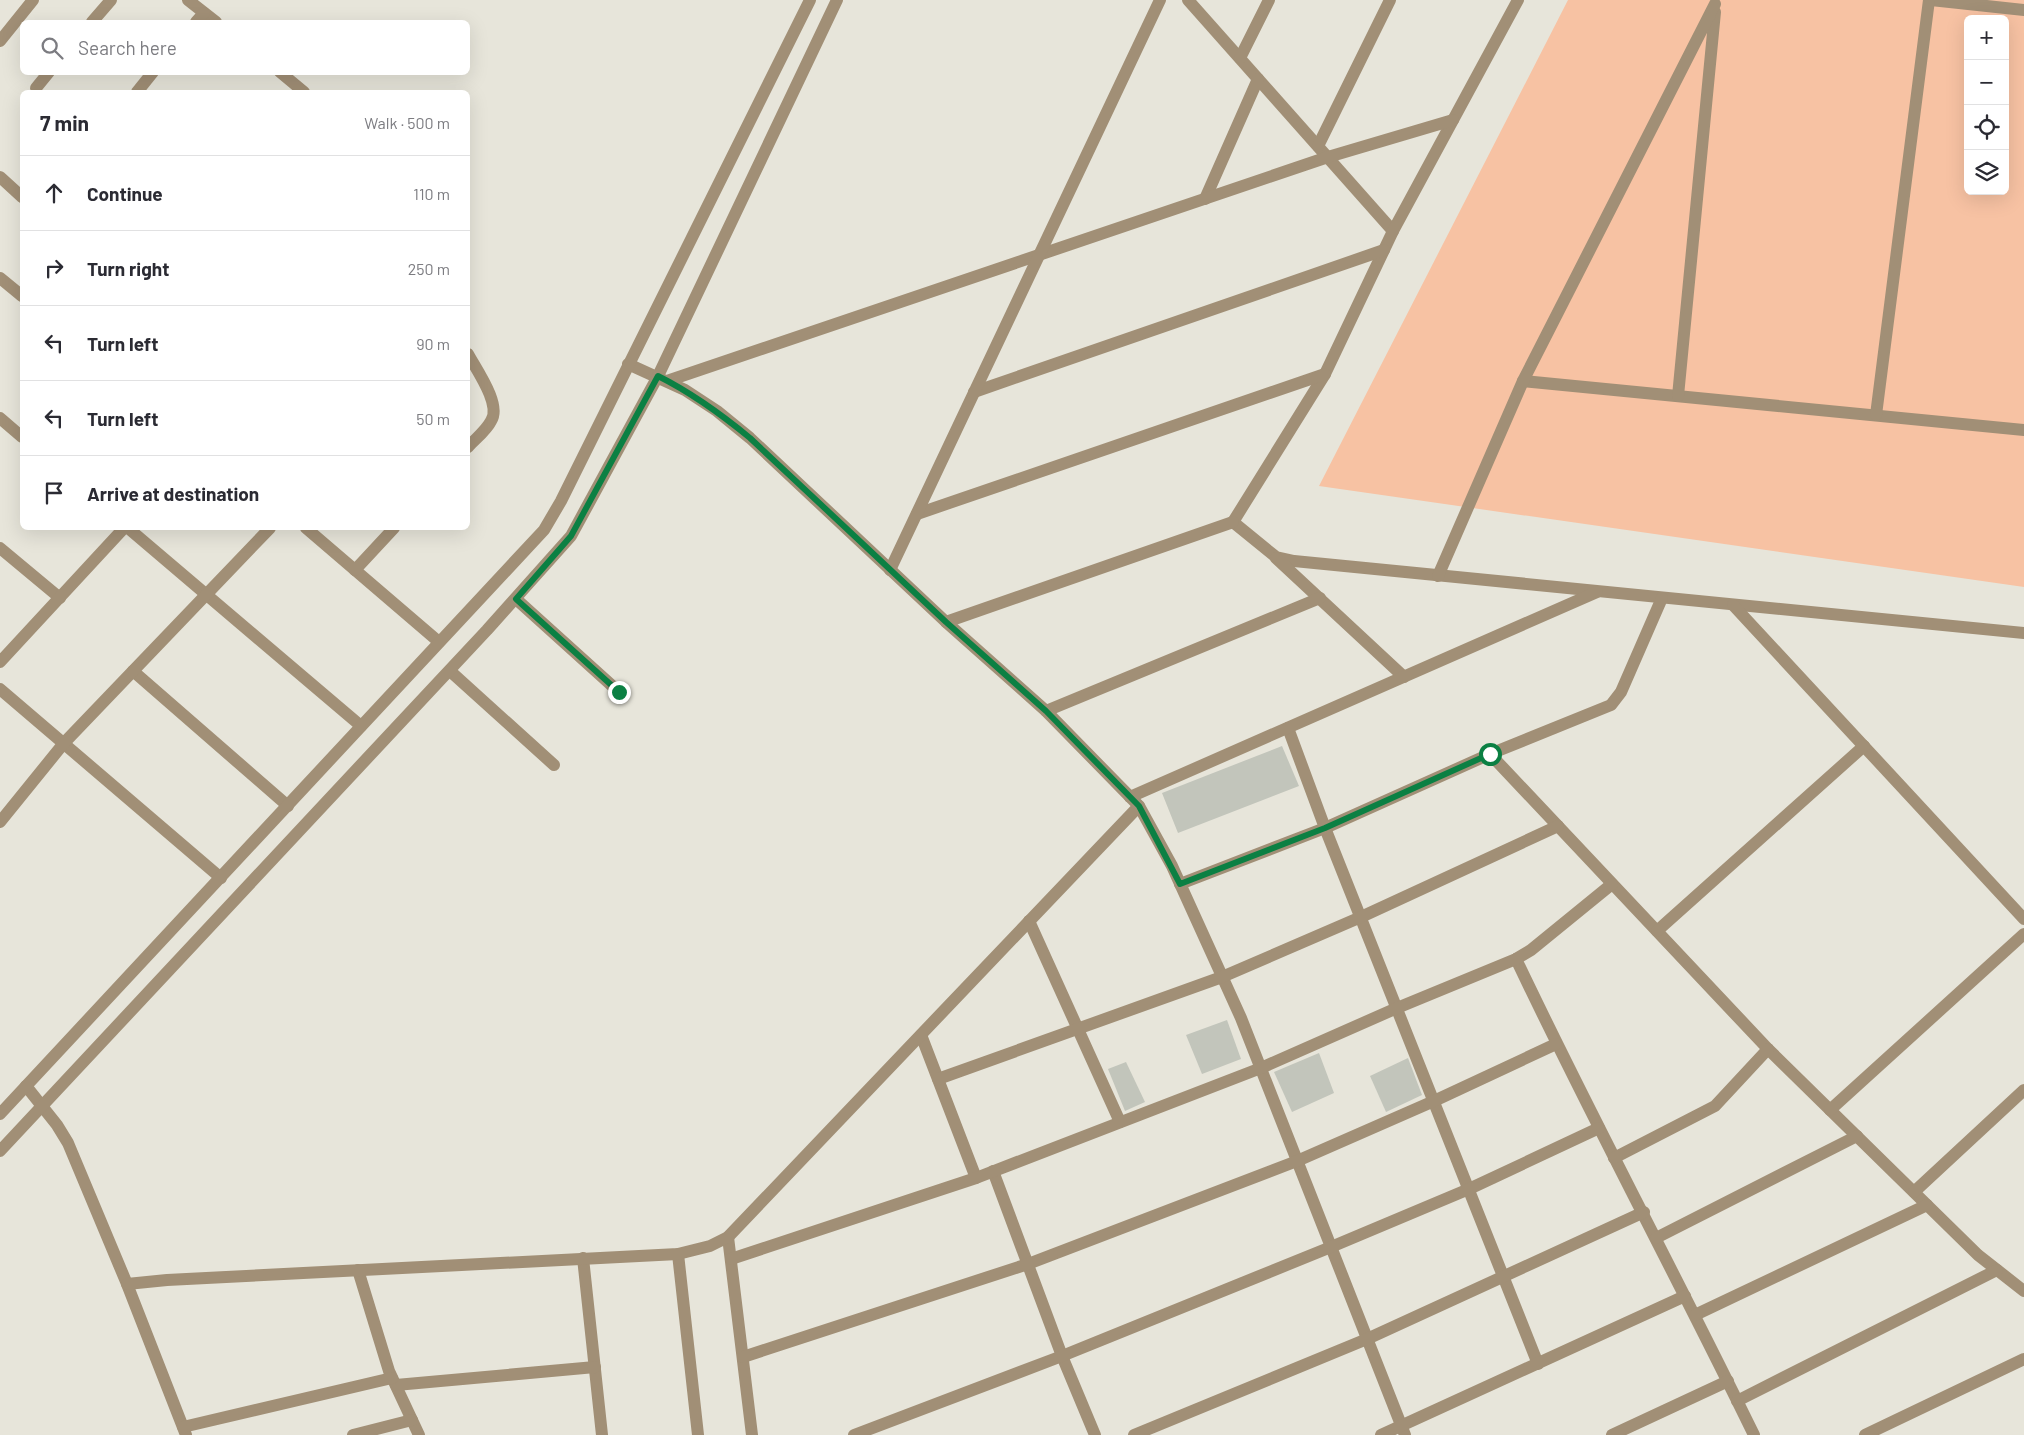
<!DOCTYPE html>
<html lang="en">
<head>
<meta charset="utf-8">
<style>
  body { margin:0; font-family:Barlow,sans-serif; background:#f2f2f3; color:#2b2b33 }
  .controls { position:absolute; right:15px; top:15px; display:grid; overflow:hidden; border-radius:8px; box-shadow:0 5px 20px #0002 }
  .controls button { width:45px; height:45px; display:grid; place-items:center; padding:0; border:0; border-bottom:1px solid #e1e1e2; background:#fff; color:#2b2b33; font:25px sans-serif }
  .stop { position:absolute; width:15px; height:15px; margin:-11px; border:4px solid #0b8043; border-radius:50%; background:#fff }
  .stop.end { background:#0b8043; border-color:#fff; box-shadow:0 1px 5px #0008 }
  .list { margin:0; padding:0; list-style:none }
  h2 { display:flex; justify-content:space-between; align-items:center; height:65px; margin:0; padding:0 20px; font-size:21px }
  h2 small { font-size:16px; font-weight:400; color:#7c7c81 }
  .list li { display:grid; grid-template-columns:32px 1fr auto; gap:15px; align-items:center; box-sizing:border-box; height:75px; padding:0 20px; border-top:1px solid #e1e1e2 }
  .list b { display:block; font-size:19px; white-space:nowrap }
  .list em { font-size:16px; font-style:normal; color:#7c7c81 }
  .icon { flex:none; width:28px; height:28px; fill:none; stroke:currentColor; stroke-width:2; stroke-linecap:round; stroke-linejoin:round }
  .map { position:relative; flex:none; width:2024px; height:1435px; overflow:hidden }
  .search { position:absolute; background:#fff; box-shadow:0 5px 20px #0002; left:20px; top:20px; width:450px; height:55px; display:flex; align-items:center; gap:12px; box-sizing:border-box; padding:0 18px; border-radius:8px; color:#7c7c81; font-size:19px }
  .panel { position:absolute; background:#fff; box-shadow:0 5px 20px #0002; left:20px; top:90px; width:450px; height:440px; border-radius:8px }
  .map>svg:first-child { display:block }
  .green { fill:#f7c2a3; fill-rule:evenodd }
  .building { fill:#c2c5bb }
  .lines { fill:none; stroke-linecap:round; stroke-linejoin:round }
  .minor { stroke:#a18f76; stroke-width:12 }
  .route { stroke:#0b8043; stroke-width:6 }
</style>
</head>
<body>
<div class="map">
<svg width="2024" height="1435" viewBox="0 0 2024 1435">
  <rect width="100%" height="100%" fill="#e7e5da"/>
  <path class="green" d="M 1568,0 L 2024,0 L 2024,587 L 1319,486 ZM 1968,19 L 2005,19 L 2005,191 L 1968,191 Z"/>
  <g class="building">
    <polygon points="1282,746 1299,786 1178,833 1162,793"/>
    <polygon points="1227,1020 1241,1059 1202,1074 1186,1035"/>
    <polygon points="1319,1053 1334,1093 1292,1112 1274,1072"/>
    <polygon points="1408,1058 1422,1095 1386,1112 1370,1076"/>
    <polygon points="1126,1062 1145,1102 1125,1111 1108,1069"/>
  </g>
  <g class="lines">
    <g class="minor">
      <polyline points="188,0 216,22"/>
      <polyline points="1188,0 1393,231"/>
      <polyline points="1518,0 1393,231 1325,374 1233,522 1276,557 1294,561 2024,633"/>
      <polyline points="1931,0 2024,10"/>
      <polyline points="92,22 111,0"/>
      <polyline points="196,22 204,13"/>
      <polyline points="0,41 33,0"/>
      <polyline points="1240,58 1269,0"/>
      <polyline points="280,72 304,92"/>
      <polyline points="36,88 49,72"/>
      <polyline points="137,92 153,72"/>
      <polyline points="1318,146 1390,0"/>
      <polyline points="0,177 22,197"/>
      <polyline points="1205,199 1258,79"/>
      <polyline points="0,278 22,296"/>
      <path d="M 468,354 C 476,369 502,405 491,421 C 486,431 475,439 468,447"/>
      <polyline points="628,364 685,390 717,411 750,438 946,622 1046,711 1139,806 1172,866 1241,1018 1405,1435"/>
      <polyline points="667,381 1328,157 1453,120"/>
      <polyline points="1523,381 2024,430"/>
      <polyline points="974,392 1384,250"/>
      <polyline points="1678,396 1715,12"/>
      <polyline points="1876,415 1929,0"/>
      <polyline points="0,418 22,437"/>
      <polyline points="917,514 1325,374"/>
      <polyline points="128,528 361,726"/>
      <polyline points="306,528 439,642"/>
      <polyline points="0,548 60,598"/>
      <polyline points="1276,558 1404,677"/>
      <polyline points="355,570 394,528"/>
      <polyline points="890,570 1160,0"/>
      <polyline points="1438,576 1523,381 1715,4"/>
      <polyline points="516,599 619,692"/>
      <polyline points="1733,605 2024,919"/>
      <polyline points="946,622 1233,522"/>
      <polyline points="0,662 124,528"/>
      <polyline points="133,671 288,806"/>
      <polyline points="450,671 554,765"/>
      <polyline points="0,689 221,878"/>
      <polyline points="1046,711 1320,598"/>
      <polyline points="1288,728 1325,828 1538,1364"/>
      <polyline points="1490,754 1768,1049 1978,1255 2024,1291"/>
      <polyline points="1130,797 1597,592"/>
      <polyline points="0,822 64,743 270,528"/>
      <polyline points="1180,884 1325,828 1490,754 1611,705 1621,692 1662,598"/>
      <polyline points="1029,921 1120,1122"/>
      <polyline points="1657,931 1864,746"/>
      <path d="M 1516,959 C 1592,1119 1676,1275 1754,1435"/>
      <polyline points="921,1035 976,1178"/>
      <polyline points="938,1079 1222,977 1361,917 1558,826"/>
      <polyline points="26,1086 57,1125 68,1143 127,1284 186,1435"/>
      <polyline points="1830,1110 2024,934"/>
      <polyline points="0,1114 544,530 561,501 810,0"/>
      <polyline points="0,1151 487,630 571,536 658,376 837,0"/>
      <polyline points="1614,1158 1715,1106 1768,1049"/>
      <polyline points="993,1171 1062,1356 1095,1435"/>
      <polyline points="1914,1192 2024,1090"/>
      <polyline points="728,1237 752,1435"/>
      <polyline points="1656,1238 1857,1136"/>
      <polyline points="678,1254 698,1435"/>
      <polyline points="583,1258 602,1435"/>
      <polyline points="731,1259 976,1178 1261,1068 1397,1008 1516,959 1531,950 1612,884"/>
      <polyline points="358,1270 389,1371 419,1435"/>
      <polyline points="127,1284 167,1280 678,1254 710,1246 728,1237 1139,806"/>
      <polyline points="1695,1315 1927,1205"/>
      <polyline points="743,1357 1028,1264 1297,1161 1434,1101 1556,1044"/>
      <polyline points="396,1385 595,1367"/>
      <polyline points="1737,1401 1997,1270"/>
      <polyline points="183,1427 392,1378"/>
      <polyline points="353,1435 412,1420"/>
      <polyline points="854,1435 1062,1356 1331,1247 1469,1189 1599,1128"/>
      <polyline points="1134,1435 1367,1339 1644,1212"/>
      <polyline points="1381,1435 1685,1296"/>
      <polyline points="1612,1435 1728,1381"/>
      <polyline points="1865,1435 2024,1359"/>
    </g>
  </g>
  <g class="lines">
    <path class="route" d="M 619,692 L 516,599 L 571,536 L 658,376 C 692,393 721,414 750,438 L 946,622 L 1046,711 L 1139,806 L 1180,884 L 1325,828 L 1490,754"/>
  </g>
</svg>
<div class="controls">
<button>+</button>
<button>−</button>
<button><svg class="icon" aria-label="locate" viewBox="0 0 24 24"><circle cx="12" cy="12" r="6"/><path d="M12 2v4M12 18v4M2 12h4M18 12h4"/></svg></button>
<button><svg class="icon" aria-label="layers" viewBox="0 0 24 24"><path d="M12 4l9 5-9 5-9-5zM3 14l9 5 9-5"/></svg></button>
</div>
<div class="stop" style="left:1490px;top:754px"></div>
<div class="stop end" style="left:619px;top:692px"></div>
<div class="search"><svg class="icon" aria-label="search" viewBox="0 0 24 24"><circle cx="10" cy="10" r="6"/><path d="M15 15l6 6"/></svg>Search here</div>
<section class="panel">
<h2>7 min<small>Walk · 500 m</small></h2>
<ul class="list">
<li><svg class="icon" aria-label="ahead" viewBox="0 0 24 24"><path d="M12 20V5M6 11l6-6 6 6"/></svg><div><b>Continue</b></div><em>110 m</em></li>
<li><svg class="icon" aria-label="right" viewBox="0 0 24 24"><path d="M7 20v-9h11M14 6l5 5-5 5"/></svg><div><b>Turn right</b></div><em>250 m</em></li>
<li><svg class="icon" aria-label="left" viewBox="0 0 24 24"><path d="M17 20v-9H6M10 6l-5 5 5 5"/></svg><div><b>Turn left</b></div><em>90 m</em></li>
<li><svg class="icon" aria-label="left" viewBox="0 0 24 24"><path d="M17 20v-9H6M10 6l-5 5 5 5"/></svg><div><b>Turn left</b></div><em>50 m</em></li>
<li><svg class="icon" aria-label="arrive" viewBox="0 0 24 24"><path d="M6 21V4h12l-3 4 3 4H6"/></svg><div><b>Arrive at destination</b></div></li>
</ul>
</section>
</div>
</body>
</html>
